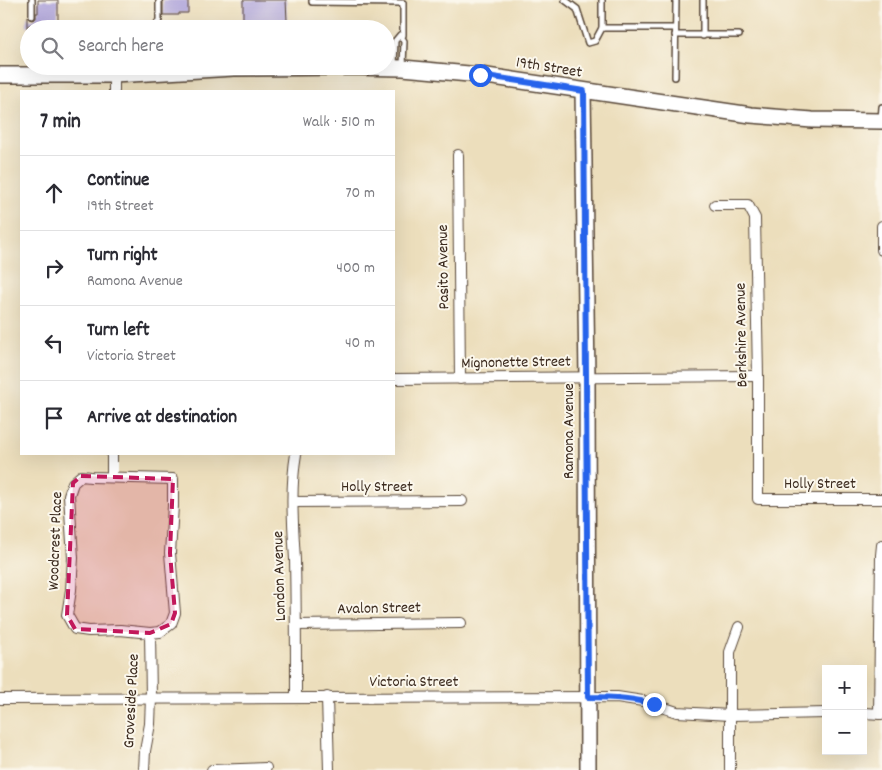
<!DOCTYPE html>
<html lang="en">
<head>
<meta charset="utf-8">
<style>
  body { margin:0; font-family:Dekko,sans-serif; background:#f7f7f7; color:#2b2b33 }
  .controls { position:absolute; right:15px; bottom:15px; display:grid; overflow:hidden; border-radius:0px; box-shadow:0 5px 20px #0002 }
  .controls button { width:45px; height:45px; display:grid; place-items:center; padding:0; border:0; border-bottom:1px solid #e1e1e2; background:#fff; color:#2b2b33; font:25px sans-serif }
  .stop { position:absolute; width:15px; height:15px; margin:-11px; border:4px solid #2563eb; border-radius:50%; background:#fff }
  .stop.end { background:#2563eb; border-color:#fff; box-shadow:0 1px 5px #0008 }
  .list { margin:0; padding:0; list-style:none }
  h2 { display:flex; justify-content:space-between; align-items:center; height:65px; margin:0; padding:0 20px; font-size:21px }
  h2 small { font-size:16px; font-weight:400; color:#7c7c81 }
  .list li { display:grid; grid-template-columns:32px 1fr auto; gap:15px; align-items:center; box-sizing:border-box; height:75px; padding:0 20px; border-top:1px solid #e1e1e2 }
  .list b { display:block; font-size:19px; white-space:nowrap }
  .list p { margin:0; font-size:16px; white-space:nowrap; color:#7c7c81 }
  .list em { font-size:16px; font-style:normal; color:#7c7c81 }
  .icon { flex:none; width:28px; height:28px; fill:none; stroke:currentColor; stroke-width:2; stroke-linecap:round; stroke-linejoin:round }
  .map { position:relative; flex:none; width:882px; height:770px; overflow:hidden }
  .search { position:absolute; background:#fff; box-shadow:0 5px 20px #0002; left:20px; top:20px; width:375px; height:55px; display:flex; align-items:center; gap:12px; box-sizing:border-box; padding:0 18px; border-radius:28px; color:#7c7c81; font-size:19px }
  .panel { position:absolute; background:#fff; box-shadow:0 5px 20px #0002; left:20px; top:90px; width:375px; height:365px; border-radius:0px }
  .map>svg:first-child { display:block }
  .building { fill:#afa4da }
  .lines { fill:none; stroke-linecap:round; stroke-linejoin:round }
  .lane-casing { stroke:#564536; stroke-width:8 }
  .street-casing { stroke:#564536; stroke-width:12 }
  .secondary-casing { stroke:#564536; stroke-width:18 }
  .lane { stroke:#fff; stroke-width:5 }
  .street { stroke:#fff; stroke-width:10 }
  .secondary { stroke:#fff; stroke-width:15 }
  .route { stroke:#2563eb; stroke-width:6 }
  .marked { fill:#c2185b; fill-opacity:0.2; stroke:#c2185b; stroke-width:4; stroke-dasharray:10 6; stroke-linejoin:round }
  .labels { text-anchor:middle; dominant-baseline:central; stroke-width:4; stroke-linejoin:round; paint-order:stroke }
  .street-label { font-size:16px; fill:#3b2a1e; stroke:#fbf7ec }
</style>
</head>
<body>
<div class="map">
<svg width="882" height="770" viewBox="0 0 882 770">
  <rect width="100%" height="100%" fill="#fbf7ec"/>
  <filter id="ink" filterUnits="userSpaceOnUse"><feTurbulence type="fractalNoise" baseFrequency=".02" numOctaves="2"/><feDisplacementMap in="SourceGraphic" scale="10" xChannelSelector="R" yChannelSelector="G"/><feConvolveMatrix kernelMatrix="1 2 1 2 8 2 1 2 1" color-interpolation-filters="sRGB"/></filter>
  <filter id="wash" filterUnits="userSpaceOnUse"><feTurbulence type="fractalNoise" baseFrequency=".0096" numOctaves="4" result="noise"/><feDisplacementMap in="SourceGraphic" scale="20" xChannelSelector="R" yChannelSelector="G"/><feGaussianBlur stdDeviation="1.12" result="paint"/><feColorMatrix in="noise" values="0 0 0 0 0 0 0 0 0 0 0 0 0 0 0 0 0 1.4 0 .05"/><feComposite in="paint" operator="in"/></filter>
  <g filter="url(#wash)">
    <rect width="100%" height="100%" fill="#ecdebc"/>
    <g id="blocks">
      <g class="building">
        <polygon points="38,0 58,0 58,27 36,28 35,25 32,24 29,25 27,28 27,16 29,19 32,20 36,18 36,13 38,13"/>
        <polygon points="163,0 188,0 188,13 179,13 179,15 163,15"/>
        <polygon points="243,0 286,0 287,21 289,21 289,29 243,29"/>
      </g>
    </g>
  </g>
  <g filter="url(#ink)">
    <use href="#blocks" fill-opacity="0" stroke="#564536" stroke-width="1"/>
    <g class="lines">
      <g class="lane-casing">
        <g id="lane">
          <polyline points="32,0 32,16"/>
          <polyline points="312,0 312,2 403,3 403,35"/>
          <polyline points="565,0 577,9 588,43 595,41 602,28 602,0"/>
          <polyline points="703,0 703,36"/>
          <polyline points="32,28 32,29"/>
          <polyline points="602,28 675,28"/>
          <polyline points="154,29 159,20 159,0"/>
          <polyline points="675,35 739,35"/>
          <polyline points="394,66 395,41 400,35 404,41 403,65"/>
          <polyline points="675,77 676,0"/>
          <polyline points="881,120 882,107"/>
        </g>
      </g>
      <g class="street-casing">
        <g id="street">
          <polyline points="114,75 114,91"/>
          <polyline points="458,155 460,379"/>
          <polyline points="715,205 748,205 755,218 758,376 758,499 882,499"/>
          <polyline points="882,226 882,250"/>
          <polyline points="394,379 758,376"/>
          <polyline points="112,454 112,477"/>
          <path d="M 296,454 C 290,489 293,525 295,560 C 296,606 296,652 296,697"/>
          <polygon points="81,476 91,477 173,479 173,506 170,553 175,613 171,624 160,632 150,633 120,630 89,631 75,629 67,615 71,590 73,558 69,495 73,483"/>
          <polyline points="293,502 462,501"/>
          <polyline points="296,625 461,623"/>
          <polyline points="327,697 329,770"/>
          <polyline points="0,699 617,697 643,701 677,712 730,715 826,713"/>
          <polyline points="863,713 882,714"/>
          <polyline points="879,714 881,555 882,545"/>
          <polyline points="144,770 145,751 150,724 151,698 150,633"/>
          <polyline points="212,770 266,768"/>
          <polyline points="730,770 730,652 739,627"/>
        </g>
      </g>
      <g class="secondary-casing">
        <g id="secondary">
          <polyline points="0,75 114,75 234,68 347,67 403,68 480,75 751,115 812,120 882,121"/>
          <polyline points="583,91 587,378 588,770"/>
        </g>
      </g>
      <use href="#lane" class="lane"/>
      <use href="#street" class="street"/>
      <use href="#secondary" class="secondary"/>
    </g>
  </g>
  <g class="lines" filter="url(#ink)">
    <path class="route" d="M 480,75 L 584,91 L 586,378 L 588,697 C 610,697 632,698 654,704"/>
  </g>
  <path class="marked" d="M 81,476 L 173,479 L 170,553 L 175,613 L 171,624 L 150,633 L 75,629 L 67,615 L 73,483 Z"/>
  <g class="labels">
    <g class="street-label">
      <text transform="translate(549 68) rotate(9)">19th Street</text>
      <text transform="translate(444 267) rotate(-91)">Pasito Avenue</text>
      <text transform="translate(742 335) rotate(-91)">Berkshire Avenue</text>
      <text transform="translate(516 363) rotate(-1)">Mignonette Street</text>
      <text transform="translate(569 431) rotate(-90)">Ramona Avenue</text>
      <text x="820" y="484">Holly Street</text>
      <text x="377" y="487">Holly Street</text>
      <text transform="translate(56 541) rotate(-88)">Woodcrest Place</text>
      <text transform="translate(280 576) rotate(-92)">London Avenue</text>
      <text transform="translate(379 609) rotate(-1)">Avalon Street</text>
      <text x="414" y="682">Victoria Street</text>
      <text transform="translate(132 701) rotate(-87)">Groveside Place</text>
    </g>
  </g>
</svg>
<div class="controls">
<button>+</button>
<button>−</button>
</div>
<div class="stop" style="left:480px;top:75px"></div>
<div class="stop end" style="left:654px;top:704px"></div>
<div class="search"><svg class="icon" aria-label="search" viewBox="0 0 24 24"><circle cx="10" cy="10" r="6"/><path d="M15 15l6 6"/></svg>Search here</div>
<section class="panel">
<h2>7 min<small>Walk · 510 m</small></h2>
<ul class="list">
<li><svg class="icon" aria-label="ahead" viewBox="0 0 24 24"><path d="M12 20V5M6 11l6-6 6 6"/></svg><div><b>Continue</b><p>19th Street</p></div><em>70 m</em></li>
<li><svg class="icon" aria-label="right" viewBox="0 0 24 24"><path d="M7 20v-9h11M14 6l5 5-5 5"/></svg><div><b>Turn right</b><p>Ramona Avenue</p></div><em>400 m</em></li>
<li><svg class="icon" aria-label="left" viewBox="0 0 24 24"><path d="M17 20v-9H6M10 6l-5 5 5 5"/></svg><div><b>Turn left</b><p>Victoria Street</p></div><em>40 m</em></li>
<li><svg class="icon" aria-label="arrive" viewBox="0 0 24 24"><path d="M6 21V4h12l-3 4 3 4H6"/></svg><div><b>Arrive at destination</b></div></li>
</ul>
</section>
</div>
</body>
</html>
